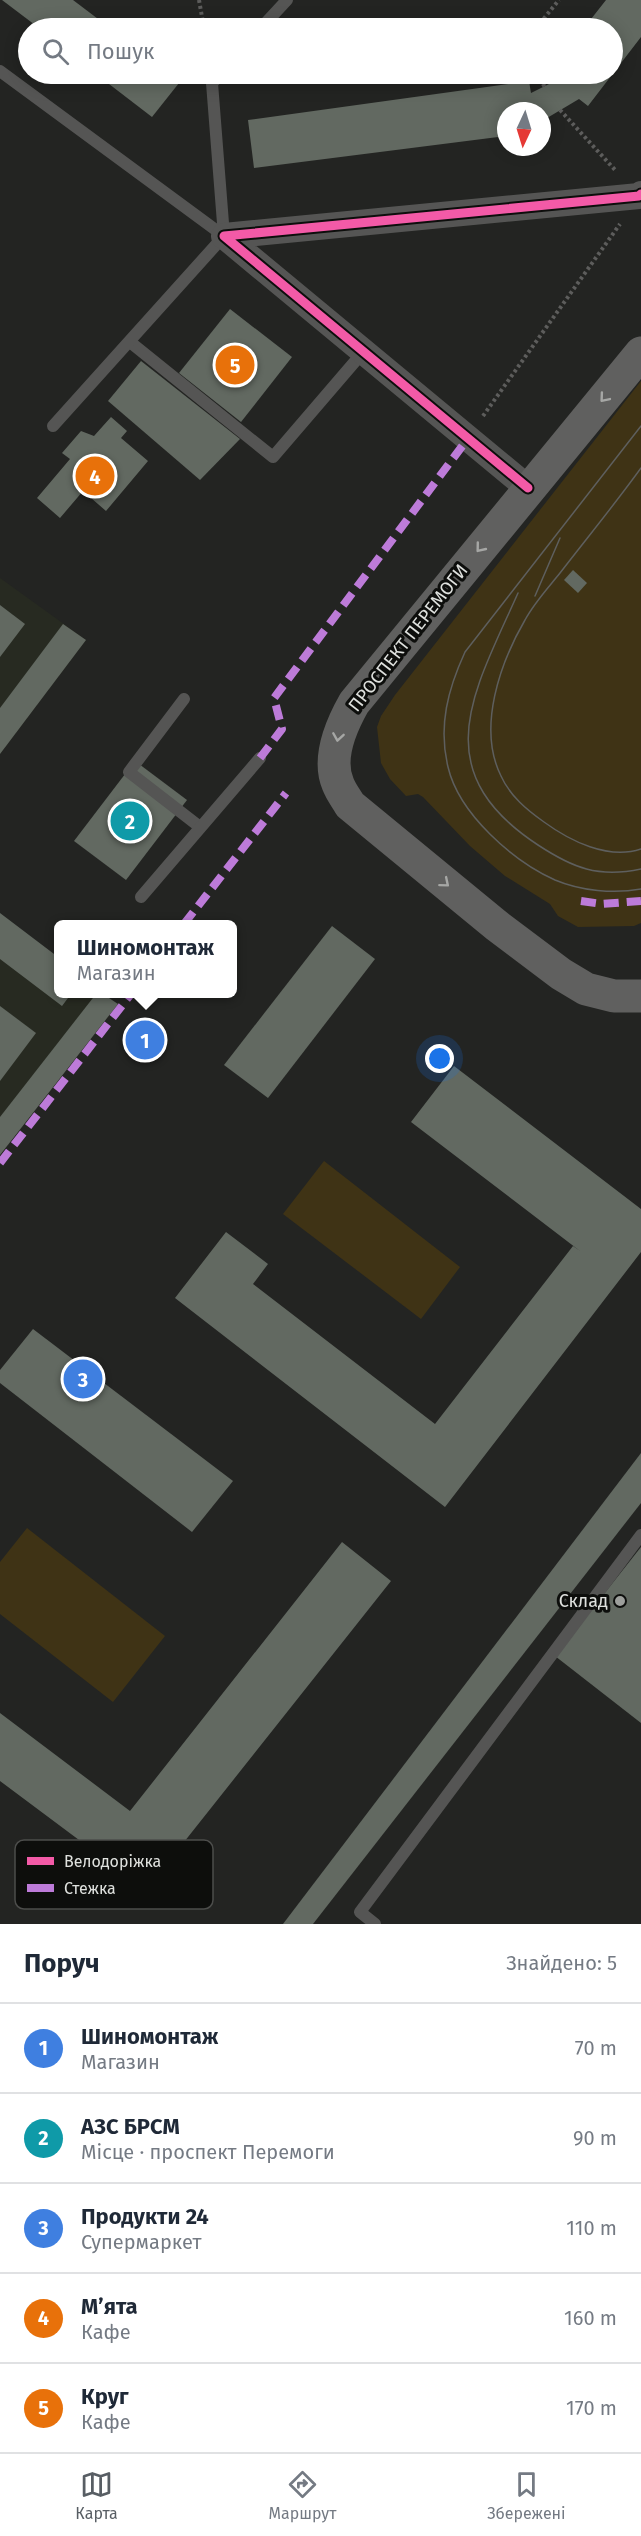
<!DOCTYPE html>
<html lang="uk">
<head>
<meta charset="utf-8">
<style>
  body { margin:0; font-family:"Fira Sans",sans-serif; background:#f6f6f7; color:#1f2937 }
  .compass { position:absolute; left:497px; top:102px; width:54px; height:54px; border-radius:50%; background:#fff; box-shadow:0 3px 15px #0003; rotate:184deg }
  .you { position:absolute; left:440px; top:1059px; width:21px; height:21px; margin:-15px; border:4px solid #fff; border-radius:50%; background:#1a73e8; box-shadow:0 0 0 9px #1a73e833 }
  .badge { display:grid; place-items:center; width:39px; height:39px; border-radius:50%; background:#585e64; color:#fff; font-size:20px; font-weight:700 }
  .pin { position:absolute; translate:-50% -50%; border:3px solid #fff; box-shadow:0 2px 6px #0006 }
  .popup { position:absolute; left:54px; top:920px; width:183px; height:78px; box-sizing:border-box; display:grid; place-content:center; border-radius:9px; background:#fff; filter:drop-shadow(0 2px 4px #0005); font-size:20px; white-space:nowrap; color:#747a83 }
  .popup b { font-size:22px; color:#1f2937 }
  .popup::after { content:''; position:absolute; left:50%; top:100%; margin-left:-12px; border:12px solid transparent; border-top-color:#fff }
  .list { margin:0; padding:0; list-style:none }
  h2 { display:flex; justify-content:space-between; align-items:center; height:78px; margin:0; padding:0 24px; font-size:26px }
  h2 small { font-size:20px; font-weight:400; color:#747a83 }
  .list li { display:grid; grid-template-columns:39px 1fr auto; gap:18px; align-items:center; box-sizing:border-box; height:90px; padding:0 24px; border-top:2px solid #e0e1e3 }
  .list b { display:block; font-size:22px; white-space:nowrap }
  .list p { margin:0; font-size:20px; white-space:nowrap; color:#747a83 }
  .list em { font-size:20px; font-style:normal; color:#747a83 }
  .icon { flex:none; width:33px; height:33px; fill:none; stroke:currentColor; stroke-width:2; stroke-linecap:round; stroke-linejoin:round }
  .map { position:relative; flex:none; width:641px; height:1924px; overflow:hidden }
  .search { position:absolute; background:#fff; box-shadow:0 3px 15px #0003; left:18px; right:18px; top:18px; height:66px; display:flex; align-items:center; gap:15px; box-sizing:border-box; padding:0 21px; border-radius:33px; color:#747a83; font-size:22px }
  .sheet { height:528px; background:#fff }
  nav { display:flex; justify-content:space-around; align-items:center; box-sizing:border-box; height:84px; border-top:2px solid #e0e1e3; background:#fff; font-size:16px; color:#747a83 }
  nav a { display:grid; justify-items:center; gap:3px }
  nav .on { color:#585e64 }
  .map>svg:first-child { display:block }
  .built { fill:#272a21 }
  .green { fill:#3f3315 }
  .building { fill:#626961 }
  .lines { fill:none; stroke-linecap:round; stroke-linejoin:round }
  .path { stroke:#5d5d5c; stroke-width:4; stroke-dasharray:3 3; stroke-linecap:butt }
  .lane { stroke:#555554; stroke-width:12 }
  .street { stroke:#555554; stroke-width:26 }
  .secondary { stroke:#60605f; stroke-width:33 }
  .tram { stroke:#5e5f5e; stroke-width:1.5 }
  .quiet { stroke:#bd7bd9; stroke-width:8; stroke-dasharray:15 8; stroke-linecap:butt }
  .cycleway-casing { stroke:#0d0e0c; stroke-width:13 }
  .cycleway { stroke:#f35aa7; stroke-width:9 }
  .oneway { stroke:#a6a7a5 }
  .poi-dot { fill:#9d9f9c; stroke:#0d0e0c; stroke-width:2 }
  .labels { text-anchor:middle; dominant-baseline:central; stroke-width:6; stroke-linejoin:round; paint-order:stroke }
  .street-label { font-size:18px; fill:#dfe1de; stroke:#0d0e0c }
  .poi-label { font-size:18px; fill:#dfe1de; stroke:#0d0e0c; text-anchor:end }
  .key { fill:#0d0e0c; stroke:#4c4d4b; stroke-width:1.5 }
  .key-label { font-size:16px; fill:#dfe1de }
</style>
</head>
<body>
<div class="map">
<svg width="641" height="1924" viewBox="0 0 641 1924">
  <rect width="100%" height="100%" fill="#232422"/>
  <g class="built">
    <polygon points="0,578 86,640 0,754"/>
    <polygon points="0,915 58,959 58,994 103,994 118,1004 0,1155"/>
  </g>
  <g class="green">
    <polygon points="641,381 641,923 634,926 578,927 558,916 550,904 505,876 470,846 423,797 418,794 406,796 390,779 381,763 377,727 381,716 395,695"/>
    <polygon points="324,1161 460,1267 421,1319 283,1214"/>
    <polygon points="27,1528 165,1636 113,1702 0,1614 0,1562"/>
  </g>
  <g class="building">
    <polygon points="2,0 73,0 110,28 39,28"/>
    <polygon points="606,0 641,0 641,37 588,106 579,99 542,121 542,111 506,111 506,136 254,168 248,120 529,81 531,93 557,80 548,74 612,74 612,28 584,28"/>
    <polygon points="96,74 167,74 179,83 152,117"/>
    <polygon points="230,309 292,357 241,422 179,373"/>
    <polygon points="141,361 240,439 200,480 108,401"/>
    <polygon points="111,417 127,431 121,438 148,461 106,511 83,491 60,518 37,498 70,459 62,453 81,431 94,436"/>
    <polygon points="573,570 587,583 578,593 564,580"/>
    <polygon points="0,605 25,624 0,657"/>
    <polygon points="63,624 86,640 0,754 0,708"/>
    <polygon points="135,761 187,800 126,880 74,841"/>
    <polygon points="0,913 58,957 58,994 71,994 62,1006 0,959"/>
    <polygon points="332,926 375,959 268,1098 224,1065"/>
    <polygon points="96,994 103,994 118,1004 0,1155 0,1117"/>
    <polygon points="0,1006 36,1033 0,1081"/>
    <polygon points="454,1066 641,1209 641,1252 445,1507 175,1298 226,1232 268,1264 253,1284 435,1424 573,1246 580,1251 411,1122"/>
    <polygon points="33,1329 233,1481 192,1532 0,1383 0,1370"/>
    <polygon points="641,1453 641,1503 313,1924 283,1924"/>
    <polygon points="342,1542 391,1581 146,1890 0,1781 0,1713 130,1811"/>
    <polygon points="641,1547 641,1723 555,1656"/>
  </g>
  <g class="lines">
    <g class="path">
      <polyline points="199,0 204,28"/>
      <polyline points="536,28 559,0"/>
      <polyline points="536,74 545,87"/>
      <polyline points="239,80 301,74"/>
      <polyline points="560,110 616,171"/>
      <polyline points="483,416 620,224"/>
    </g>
    <g class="lane">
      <polyline points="261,28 287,0"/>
      <polyline points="0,71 224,236"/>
      <polyline points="130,342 273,457 364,351"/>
      <polyline points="53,426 224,236 212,83 221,74"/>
      <polyline points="184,699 129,772 200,827"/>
      <polyline points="141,897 260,758"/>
      <polyline points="375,1924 360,1912 641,1535"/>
    </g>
    <polyline class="street" points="528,488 224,236 639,196 641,194"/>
    <path class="secondary" d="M 641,353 L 354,703 C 341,726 327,758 338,784 C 341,792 346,798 350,805 L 496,925 L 561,974 L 586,989 L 614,996 L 641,996"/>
    <g class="tram">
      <path d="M 641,426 L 465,652 C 448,689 438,726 448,767 C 459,814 513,861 555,880 C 581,891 614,894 641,889"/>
      <path d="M 641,468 C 615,504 587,538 560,573 C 548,588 534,603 525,620 C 500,663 477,728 501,776 C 510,796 527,810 544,822 C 570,841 608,860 641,849"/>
      <path d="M 518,593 C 474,692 424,770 538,845 C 573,868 598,878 641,869"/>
      <polyline points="535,596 560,538"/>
    </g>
    <g class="quiet">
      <polyline points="260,758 282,729 274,698 469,437"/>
      <polyline points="581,901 602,904 641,901"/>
      <polyline points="184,924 286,793"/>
      <polyline points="0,1163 131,994"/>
    </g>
    <g class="cycleway-casing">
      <polyline id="cycleway" points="528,488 224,236 639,196 641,194"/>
    </g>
    <use href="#cycleway" class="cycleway"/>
  </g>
  <defs><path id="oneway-chevron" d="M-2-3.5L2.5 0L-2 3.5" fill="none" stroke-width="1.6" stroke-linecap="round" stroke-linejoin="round" transform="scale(1.5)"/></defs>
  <g class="oneway">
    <use href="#oneway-chevron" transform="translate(604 398) rotate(130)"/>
    <use href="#oneway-chevron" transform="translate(480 548) rotate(129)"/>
    <use href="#oneway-chevron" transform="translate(338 737) rotate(99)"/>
    <use href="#oneway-chevron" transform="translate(445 883) rotate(40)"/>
  </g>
  <circle class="poi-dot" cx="620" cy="1601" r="6"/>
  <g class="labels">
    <g class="street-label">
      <text transform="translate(408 638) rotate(-52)">ПРОСПЕКТ ПЕРЕМОГИ</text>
    </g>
    <g class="poi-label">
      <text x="608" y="1601">Склад</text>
    </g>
  </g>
  <rect x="15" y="1840" width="198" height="69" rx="9" class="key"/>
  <rect x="27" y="1857" width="27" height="8" fill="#f35aa7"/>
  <rect x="27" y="1884" width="27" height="8" fill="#bd7bd9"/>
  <g class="key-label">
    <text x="64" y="1867">Велодоріжка</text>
    <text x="64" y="1894">Стежка</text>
  </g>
</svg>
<svg class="compass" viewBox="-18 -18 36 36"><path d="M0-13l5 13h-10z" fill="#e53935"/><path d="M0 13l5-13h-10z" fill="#747a83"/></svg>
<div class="you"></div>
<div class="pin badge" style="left:145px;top:1040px;background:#3f7fe0">1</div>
<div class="popup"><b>Шиномонтаж</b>Магазин</div>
<div class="pin badge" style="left:130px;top:821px;background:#0f9aa8">2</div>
<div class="pin badge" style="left:83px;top:1379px;background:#3f7fe0">3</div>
<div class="pin badge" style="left:95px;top:476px;background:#e8710a">4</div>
<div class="pin badge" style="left:235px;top:365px;background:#e8710a">5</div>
<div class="search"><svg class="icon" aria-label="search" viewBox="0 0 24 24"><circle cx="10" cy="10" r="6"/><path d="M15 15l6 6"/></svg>Пошук</div>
</div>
<section class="sheet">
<h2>Поруч<small>Знайдено: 5</small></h2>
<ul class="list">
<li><span class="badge" style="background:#3f7fe0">1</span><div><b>Шиномонтаж</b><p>Магазин</p></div><em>70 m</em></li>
<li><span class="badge" style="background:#0f9aa8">2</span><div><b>АЗС БРСМ</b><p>Місце · проспект Перемоги</p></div><em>90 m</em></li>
<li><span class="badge" style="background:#3f7fe0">3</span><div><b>Продукти 24</b><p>Супермаркет</p></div><em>110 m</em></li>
<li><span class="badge" style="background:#e8710a">4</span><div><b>Мʼята</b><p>Кафе</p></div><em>160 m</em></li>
<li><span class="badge" style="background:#e8710a">5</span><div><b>Круг</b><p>Кафе</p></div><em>170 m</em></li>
</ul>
</section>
<nav>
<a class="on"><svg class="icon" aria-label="map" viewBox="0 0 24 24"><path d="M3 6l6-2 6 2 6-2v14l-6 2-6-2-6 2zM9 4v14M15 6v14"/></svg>Карта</a>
<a><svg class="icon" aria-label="directions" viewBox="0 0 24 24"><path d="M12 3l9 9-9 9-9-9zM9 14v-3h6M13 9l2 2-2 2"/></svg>Маршрут</a>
<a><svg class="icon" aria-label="saved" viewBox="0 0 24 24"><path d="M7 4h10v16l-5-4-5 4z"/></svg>Збережені</a>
</nav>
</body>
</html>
